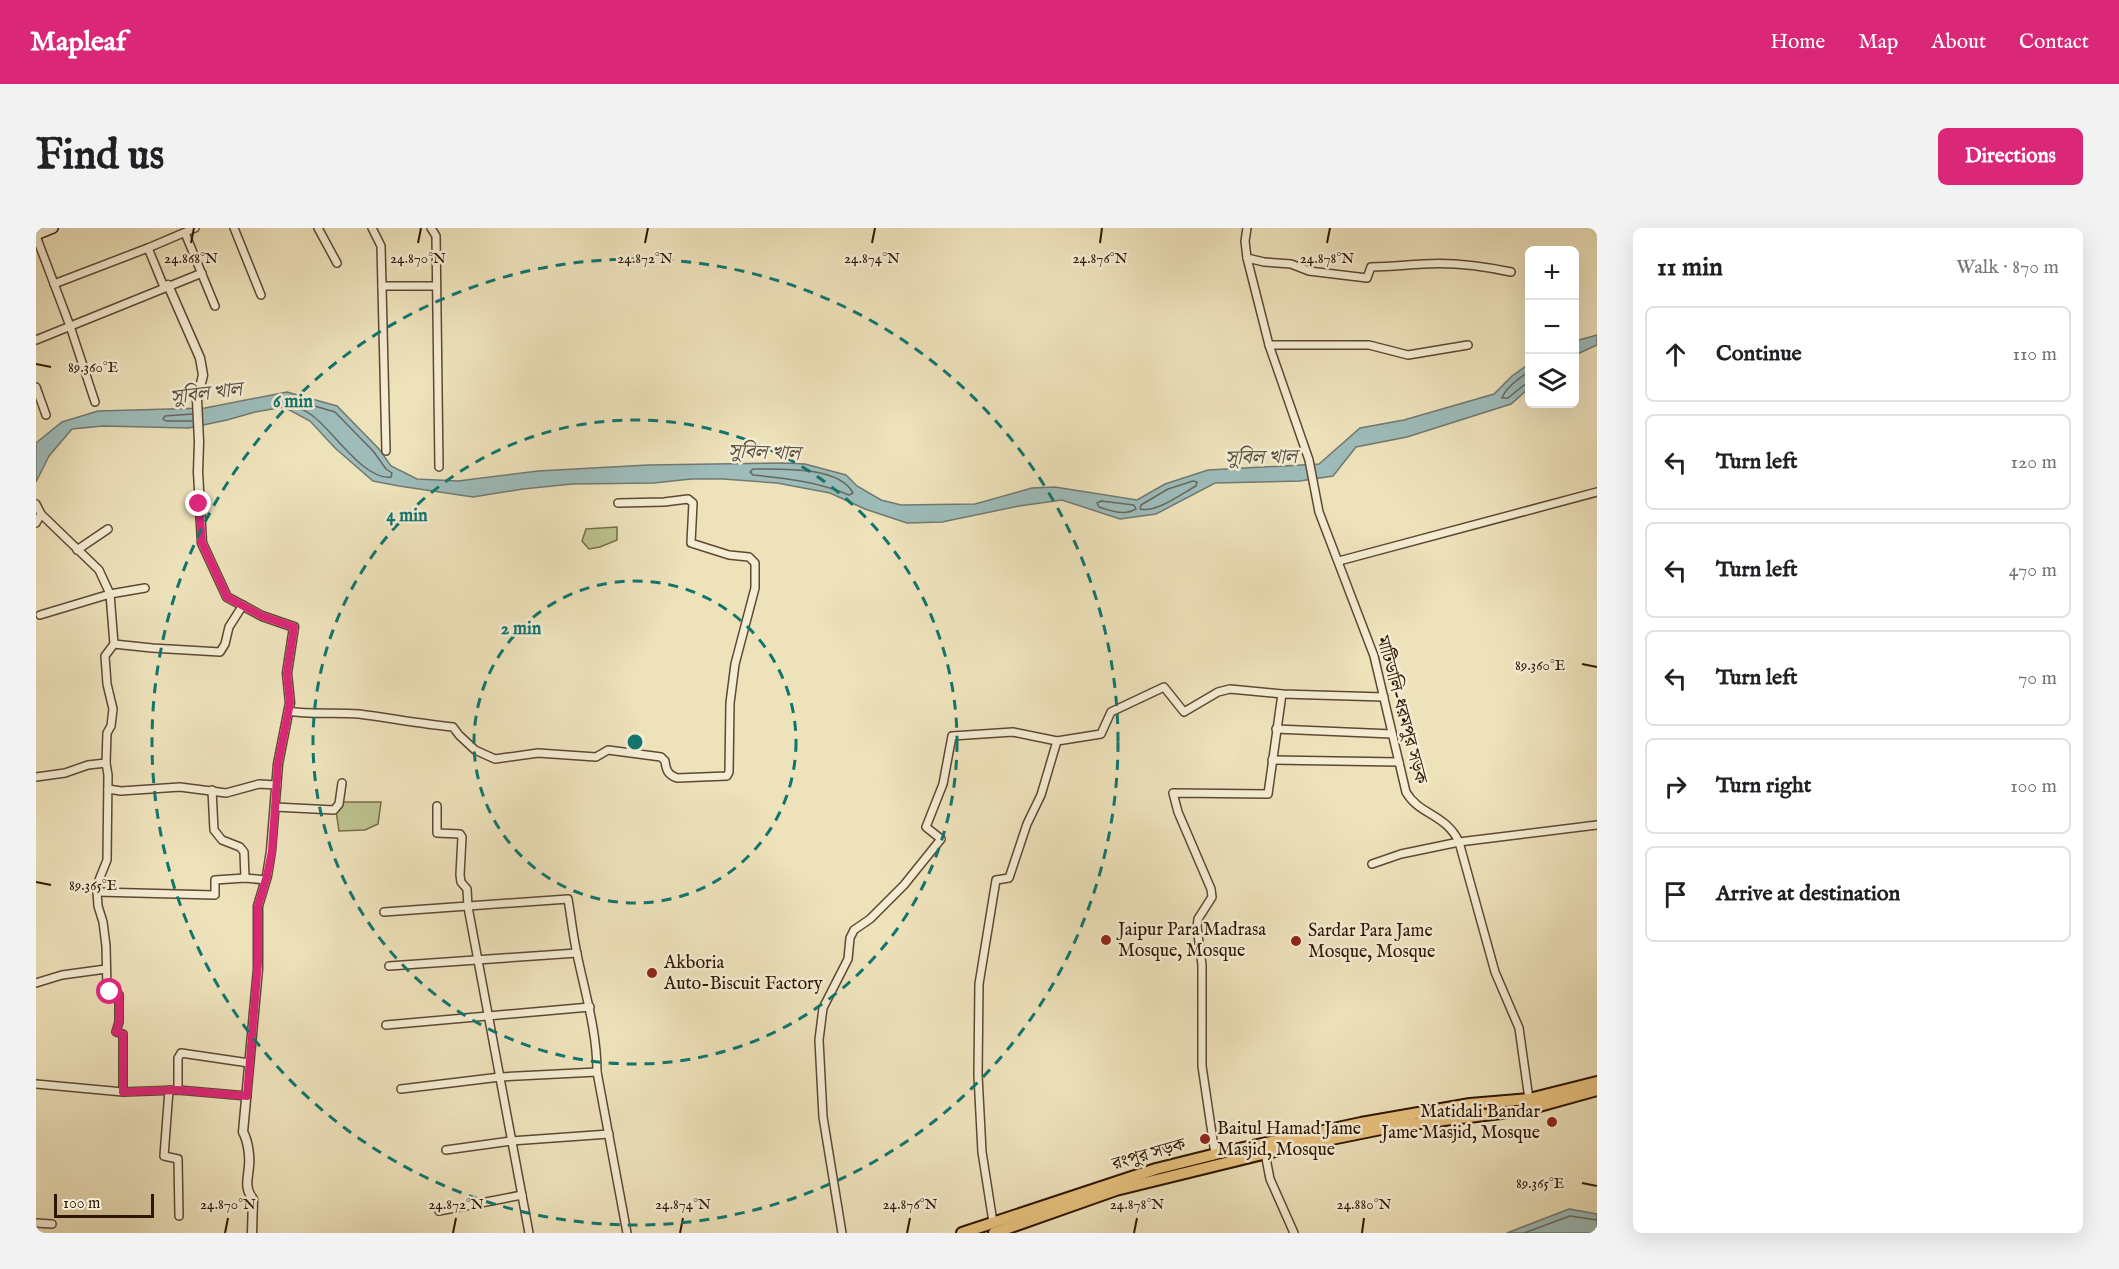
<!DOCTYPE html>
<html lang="en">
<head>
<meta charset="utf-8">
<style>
  body { margin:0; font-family:"IM FELL English","Noto Serif Bengali",serif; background:#f2f2f2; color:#202124 }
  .controls { position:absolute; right:18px; top:18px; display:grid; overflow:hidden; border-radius:9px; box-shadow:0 6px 24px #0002 }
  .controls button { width:54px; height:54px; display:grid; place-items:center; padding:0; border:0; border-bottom:2px solid #e0e0e0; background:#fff; color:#202124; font:30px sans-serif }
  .scale { position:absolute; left:18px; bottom:15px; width:100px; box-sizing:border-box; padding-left:6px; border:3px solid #2e1504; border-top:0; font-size:16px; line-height:21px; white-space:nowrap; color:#2e1504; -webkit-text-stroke:4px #f4ecd3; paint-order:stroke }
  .stop { position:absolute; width:18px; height:18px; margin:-14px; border:4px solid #db2777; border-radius:50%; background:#fff }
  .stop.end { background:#db2777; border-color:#fff; box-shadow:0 2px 6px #0008 }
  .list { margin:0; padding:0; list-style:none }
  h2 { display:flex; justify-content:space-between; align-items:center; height:78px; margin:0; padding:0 24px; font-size:26px }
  h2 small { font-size:20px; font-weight:400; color:#757577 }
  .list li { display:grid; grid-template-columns:39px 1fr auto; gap:18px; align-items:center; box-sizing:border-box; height:96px; margin:0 12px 12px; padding:0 12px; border:2px solid #e0e0e0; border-radius:9px }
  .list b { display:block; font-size:22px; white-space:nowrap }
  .list em { font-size:20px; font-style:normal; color:#757577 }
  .icon { flex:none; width:33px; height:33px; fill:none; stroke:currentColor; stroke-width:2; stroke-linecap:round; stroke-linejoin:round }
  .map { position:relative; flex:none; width:1561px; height:1005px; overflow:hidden; border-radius:9px }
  header { display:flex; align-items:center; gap:36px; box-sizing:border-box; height:84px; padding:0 30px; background:#db2777; color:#fff }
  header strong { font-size:28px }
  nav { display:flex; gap:33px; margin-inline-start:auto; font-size:21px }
  .intro { display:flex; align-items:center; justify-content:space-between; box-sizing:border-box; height:144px; padding:0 36px }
  h1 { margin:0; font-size:42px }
  .button { padding:15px 27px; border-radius:9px; background:#db2777; color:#fff; font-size:21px; font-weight:700 }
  main { display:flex; gap:36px; padding:0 36px }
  aside { flex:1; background:#fff; border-radius:9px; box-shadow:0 6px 24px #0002 }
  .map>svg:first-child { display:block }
  .green { fill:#bcc28e; stroke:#756c49; stroke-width:1.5 }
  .water { fill:#9dbcba; stroke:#717971; stroke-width:1.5 }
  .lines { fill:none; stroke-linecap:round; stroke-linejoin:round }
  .shore { stroke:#66685f; stroke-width:1.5 }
  .minor-casing { stroke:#5e4832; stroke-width:10 }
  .tertiary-casing { stroke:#5e4832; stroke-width:11 }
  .secondary-casing { stroke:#2e1504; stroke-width:12 }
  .trunk-casing { stroke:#2e1504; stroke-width:14 }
  .minor { stroke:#f4ecd3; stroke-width:7 }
  .tertiary { stroke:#f4ecd3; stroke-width:8 }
  .secondary { stroke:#f4ecd3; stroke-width:9 }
  .trunk { stroke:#e7c17e; stroke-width:10 }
  .route { stroke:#db2777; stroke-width:8 }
  .ticks { fill:none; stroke:#2e1504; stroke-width:2 }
  .ring { fill:none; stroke:#0f766e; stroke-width:3; stroke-dasharray:10 8 }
  .poi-dot { fill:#8f2418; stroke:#f4ecd3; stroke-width:2 }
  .labels { text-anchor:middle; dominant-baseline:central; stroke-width:5; stroke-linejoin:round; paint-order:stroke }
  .street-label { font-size:18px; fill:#2e1504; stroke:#f4ecd3 }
  .poi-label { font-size:18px; fill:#2e1504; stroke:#f4ecd3; text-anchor:start }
  .water-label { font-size:20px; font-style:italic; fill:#554f44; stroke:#f4ecd3 }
  .ticks-label { font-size:15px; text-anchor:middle; fill:#2e1504; stroke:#f4ecd3; stroke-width:5; stroke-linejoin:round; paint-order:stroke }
  .centre { fill:#0f766e; stroke:#f4ecd3; stroke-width:3 }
  .ring-label { font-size:18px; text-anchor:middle; font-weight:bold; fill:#0f766e; stroke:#f4ecd3; stroke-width:5; stroke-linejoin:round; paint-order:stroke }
</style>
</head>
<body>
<header>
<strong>Mapleaf</strong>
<nav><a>Home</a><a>Map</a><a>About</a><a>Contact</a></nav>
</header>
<div class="intro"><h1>Find us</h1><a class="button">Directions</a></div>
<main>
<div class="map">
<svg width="1561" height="1005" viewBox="0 0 1561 1005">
  <rect width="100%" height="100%" fill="#eee2bb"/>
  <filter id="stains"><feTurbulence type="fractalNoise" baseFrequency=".00333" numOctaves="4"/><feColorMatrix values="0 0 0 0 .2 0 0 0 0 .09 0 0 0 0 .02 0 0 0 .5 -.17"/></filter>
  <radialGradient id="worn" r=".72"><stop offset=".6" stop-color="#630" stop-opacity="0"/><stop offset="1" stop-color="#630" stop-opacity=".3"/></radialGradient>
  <g class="green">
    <polygon points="581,299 581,312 564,319 553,321 546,313 550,301"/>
    <polygon points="306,574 345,574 342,596 329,602 303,603 300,583 305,580"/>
  </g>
  <g class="water">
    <polygon points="1561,107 1561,117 1539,127 1539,113"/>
    <polygon points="1493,136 1493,160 1475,176 1371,209 1320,219 1297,248 1264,253 1179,255 1120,286 1084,291 1026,272 983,278 906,294 871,295 829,281 794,265 741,255 687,251 655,251 618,255 536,256 487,261 437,269 363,258 337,253 299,220 274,193 248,179 219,184 191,192 153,200 67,198 36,201 13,228 0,254 0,215 26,194 62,183 169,180 251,164 301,178 343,221 355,238 381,251 422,253 502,243 612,237 749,235 769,236 810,247 821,258 845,272 865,277 939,276 996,260 1019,259 1101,272 1129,256 1172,242 1283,236 1324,200 1368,192 1458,166 1476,148"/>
    <polygon points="1533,981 1561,986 1561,1005 1471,1005"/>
  </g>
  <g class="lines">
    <g class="shore">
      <path d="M 1494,143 C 1483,150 1470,159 1466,170 L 1472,170 L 1488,157 L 1494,156"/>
      <path d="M 265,174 L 299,184 L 338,224 L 350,241 L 356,245 L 355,249 C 329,253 298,204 278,189 C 274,185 267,182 262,179 L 261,176 Z"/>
      <polyline points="156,186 129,188 127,191 130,193 156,193"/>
      <path d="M 717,241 C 743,241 803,238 817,265 L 813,267 C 783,254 749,250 717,247 L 714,244 Z"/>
      <path d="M 1157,253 L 1161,254 L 1160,258 C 1145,266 1121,285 1104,281 L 1105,277 L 1132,261 Z"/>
      <path d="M 1065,273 L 1098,277 L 1100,281 C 1088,288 1076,283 1063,279 L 1061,275 Z"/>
      <polyline points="1488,1005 1534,988 1561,992"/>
    </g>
    <g class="minor-casing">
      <g id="minor">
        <polyline points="198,0 225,67"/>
        <polyline points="282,0 301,35"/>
        <polyline points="336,0 345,18 350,223"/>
        <polyline points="395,0 400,8 403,239"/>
        <path d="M 1211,0 L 1209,13 L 1211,30 L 1233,117 L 1273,232 L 1283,284 L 1338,428 L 1370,564 C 1383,587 1410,586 1423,614 L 1459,744 L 1483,800 L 1493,871"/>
        <polyline points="149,5 179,78"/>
        <polyline points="0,8 34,98 59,174"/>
        <polyline points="112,20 128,59"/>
        <path d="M 1211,30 L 1228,34 L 1255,36 L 1273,43 L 1331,50 L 1335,39 C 1353,39 1369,37 1387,36 C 1416,34 1447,38 1475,44"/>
        <polyline points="18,56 112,20 159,0"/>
        <polyline points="346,58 400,58"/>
        <polyline points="0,112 166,45"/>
        <polyline points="1233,117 1333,117 1372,127 1432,117"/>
        <polyline points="0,159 10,187"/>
        <polyline points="0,276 5,286 0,295"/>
        <polyline points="5,286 63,342 74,366 78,416"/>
        <polyline points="41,322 72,301"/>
        <polyline points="1303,333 1561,264"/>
        <polyline points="4,387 74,366 109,360"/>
        <path d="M 252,483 C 275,487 299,484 323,486 C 354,490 385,496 417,499 L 423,507 L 439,522 L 459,531 L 502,525 L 560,529 L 572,522 L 625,529 L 629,533 C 630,542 632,547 641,550 L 691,548 L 693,544 L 694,475 L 699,436 L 719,360 L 719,335 L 713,329 L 693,327 L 655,315 L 657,275 L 652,271 L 628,274 L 582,275"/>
        <polyline points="1240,501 1356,506"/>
        <polyline points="1236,532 1363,534"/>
        <polyline points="70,535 72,547 71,632 63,652 61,664 62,678 67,694 70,718 71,761 72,763 83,767 83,794 80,804 87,806 87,864 142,862 211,868"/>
        <polyline points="0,549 29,545 52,537 70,535 71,505 75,498 77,481 71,456 69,428 78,416 116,420 184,424 189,416 193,399 207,377"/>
        <polyline points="72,561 85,563 144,559 190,565 223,556 241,557"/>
        <polyline points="176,562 178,602 186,612 204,619 208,624 209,650"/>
        <polyline points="401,578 401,605 424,606 426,609 424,647 425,654 431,661 432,679 493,1005"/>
        <polyline points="239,579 298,582 303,576 306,555"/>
        <polyline points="1336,636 1365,626 1423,614 1561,597"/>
        <polyline points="61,664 179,667 179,652 209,650 230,652"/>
        <path d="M 348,684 L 532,671 C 535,689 537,708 541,726 C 549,765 561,803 561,844 L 591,1005"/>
        <polyline points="353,738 541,725"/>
        <polyline points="0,755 26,747 70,741"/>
        <polyline points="350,797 554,779"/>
        <polyline points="0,856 87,864"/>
        <polyline points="365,861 464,849 561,844"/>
        <polyline points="133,862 128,928 142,931 143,988"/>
        <polyline points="142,862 142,830 145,825 213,835"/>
        <polyline points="410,922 475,913 573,906"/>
        <polyline points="1229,925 1234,951 1258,1005"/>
        <polyline points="1179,926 1166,838 1166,737 1161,699 1162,691 1176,669 1175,661 1142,584 1137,565 1232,566 1246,466"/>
        <polyline points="403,983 486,967"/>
        <polyline points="957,994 946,924 942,847 943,756 960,652 973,650 991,596 1005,567 1021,513"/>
        <polyline points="0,995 16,996"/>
        <polyline points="806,1005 787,889 783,812 787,780 812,731 814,710 818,702 834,691 868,657 905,611 890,599 907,556 916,508 977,504 1021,513 1065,506 1075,484 1128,459 1148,484 1182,464 1194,461 1246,466 1348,469"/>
      </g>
    </g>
    <g class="tertiary-casing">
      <path id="tertiary" d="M 132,57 L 164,130 L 167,147 L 161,172 L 163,214 L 162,244 L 166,315 L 191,369 L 226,388 L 258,399 L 251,445 L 254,475 L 242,536 L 235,623 L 231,648 L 222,678 L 222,741 L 207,904 C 212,913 214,928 213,938 C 212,951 208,960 217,971 L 216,1005"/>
    </g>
    <g class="secondary-casing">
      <polyline id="secondary" points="0,7 17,0"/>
    </g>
    <g class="trunk-casing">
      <g id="trunk">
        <polyline points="926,1005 1120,941 1184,925 1325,895 1434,876 1493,871 1561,854"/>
        <polyline points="958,1005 1080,962 1251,920 1360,898 1489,882 1561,862"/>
      </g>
    </g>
    <use href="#minor" class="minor"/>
    <use href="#tertiary" class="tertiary"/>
    <use href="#secondary" class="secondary"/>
    <use href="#trunk" class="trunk"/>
  </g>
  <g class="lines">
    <polyline class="route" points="74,764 83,767 83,794 80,804 87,806 87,864 142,862 211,868 222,735 222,678 231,648 236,623 242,536 254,475 251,445 258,399 226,388 191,369 166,315 163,276"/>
  </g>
  <path class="ticks" d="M 155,15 L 158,0M 382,15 L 385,0M 609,15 L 612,0M 836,15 L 839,0M 1064,15 L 1066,0M 1291,15 L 1294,0M 0,136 L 15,139M 1546,436 L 1561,439M 0,654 L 15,657M 1546,955 L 1561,958M 189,1005 L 192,990M 417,1005 L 420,990M 644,1005 L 647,990M 871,1005 L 874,990M 1098,1005 L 1101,990M 1326,1005 L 1328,990"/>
  <g class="ring">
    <circle cx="599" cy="514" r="161"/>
    <circle cx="599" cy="514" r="322"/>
    <circle cx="599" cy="514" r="483"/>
  </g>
  <g class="poi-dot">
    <circle cx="1070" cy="712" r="6"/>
    <circle cx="1260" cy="713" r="6"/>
    <circle cx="616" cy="745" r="6"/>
    <circle cx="1516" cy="894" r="6"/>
    <circle cx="1169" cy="911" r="6"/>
  </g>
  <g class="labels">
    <g class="street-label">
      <text transform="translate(1365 482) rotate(75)">মাটিডালি-ধরমপুর সড়ক</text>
      <text transform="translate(1113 927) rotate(-16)">রংপুর সড়ক</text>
    </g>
    <g class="poi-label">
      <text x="1082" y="702">Jaipur Para Madrasa<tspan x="1082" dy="21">Mosque, Mosque</tspan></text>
      <text x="1272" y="703">Sardar Para Jame<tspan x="1272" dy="21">Mosque, Mosque</tspan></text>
      <text x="628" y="735">Akboria<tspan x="628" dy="21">Auto-Biscuit Factory</tspan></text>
      <text x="1504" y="884" text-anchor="end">Matidali Bandar<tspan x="1504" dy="21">Jame Masjid, Mosque</tspan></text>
      <text x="1181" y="901">Baitul Hamad Jame<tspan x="1181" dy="21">Masjid, Mosque</tspan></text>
    </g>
    <g class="water-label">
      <text transform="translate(170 166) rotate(-7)">সুবিল খাল</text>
      <text transform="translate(728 225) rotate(2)">সুবিল খাল</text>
      <text transform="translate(1225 230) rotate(-1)">সুবিল খাল</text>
    </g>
  </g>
  <g class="ticks-label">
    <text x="155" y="35">24.868°N</text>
    <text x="382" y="35">24.870°N</text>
    <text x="609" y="35">24.872°N</text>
    <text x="836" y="35">24.874°N</text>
    <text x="1064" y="35">24.876°N</text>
    <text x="1291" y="35">24.878°N</text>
    <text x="57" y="144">89.360°E</text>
    <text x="1504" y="442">89.360°E</text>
    <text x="57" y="662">89.365°E</text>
    <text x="1504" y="960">89.365°E</text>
    <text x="192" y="981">24.870°N</text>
    <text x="420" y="981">24.872°N</text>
    <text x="647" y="981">24.874°N</text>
    <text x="874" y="981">24.876°N</text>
    <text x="1101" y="981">24.878°N</text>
    <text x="1328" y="981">24.880°N</text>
  </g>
  <circle cx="599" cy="514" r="9" class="centre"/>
  <g class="ring-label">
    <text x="257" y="179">6 min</text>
    <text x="371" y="293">4 min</text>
    <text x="485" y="406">2 min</text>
  </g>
  <rect width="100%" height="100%" filter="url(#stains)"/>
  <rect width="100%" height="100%" fill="url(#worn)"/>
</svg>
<div class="controls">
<button>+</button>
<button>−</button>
<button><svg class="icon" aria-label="layers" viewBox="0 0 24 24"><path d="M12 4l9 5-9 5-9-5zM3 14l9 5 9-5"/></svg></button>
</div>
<div class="scale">100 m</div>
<div class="stop" style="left:74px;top:764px"></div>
<div class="stop end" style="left:163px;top:276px"></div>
</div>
<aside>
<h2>11 min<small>Walk · 870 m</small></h2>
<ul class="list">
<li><svg class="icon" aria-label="ahead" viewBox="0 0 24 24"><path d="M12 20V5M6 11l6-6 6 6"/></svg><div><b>Continue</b></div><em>110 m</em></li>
<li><svg class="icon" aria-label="left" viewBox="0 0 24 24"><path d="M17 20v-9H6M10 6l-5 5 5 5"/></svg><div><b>Turn left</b></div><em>120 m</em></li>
<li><svg class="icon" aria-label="left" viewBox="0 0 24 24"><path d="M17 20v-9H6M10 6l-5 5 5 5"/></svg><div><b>Turn left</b></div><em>470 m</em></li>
<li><svg class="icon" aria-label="left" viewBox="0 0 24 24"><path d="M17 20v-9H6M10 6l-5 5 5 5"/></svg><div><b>Turn left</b></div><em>70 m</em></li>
<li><svg class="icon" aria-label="right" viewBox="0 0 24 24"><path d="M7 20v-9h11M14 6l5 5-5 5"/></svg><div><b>Turn right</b></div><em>100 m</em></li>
<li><svg class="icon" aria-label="arrive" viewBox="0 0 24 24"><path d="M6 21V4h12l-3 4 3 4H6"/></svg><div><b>Arrive at destination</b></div></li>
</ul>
</aside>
</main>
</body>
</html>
